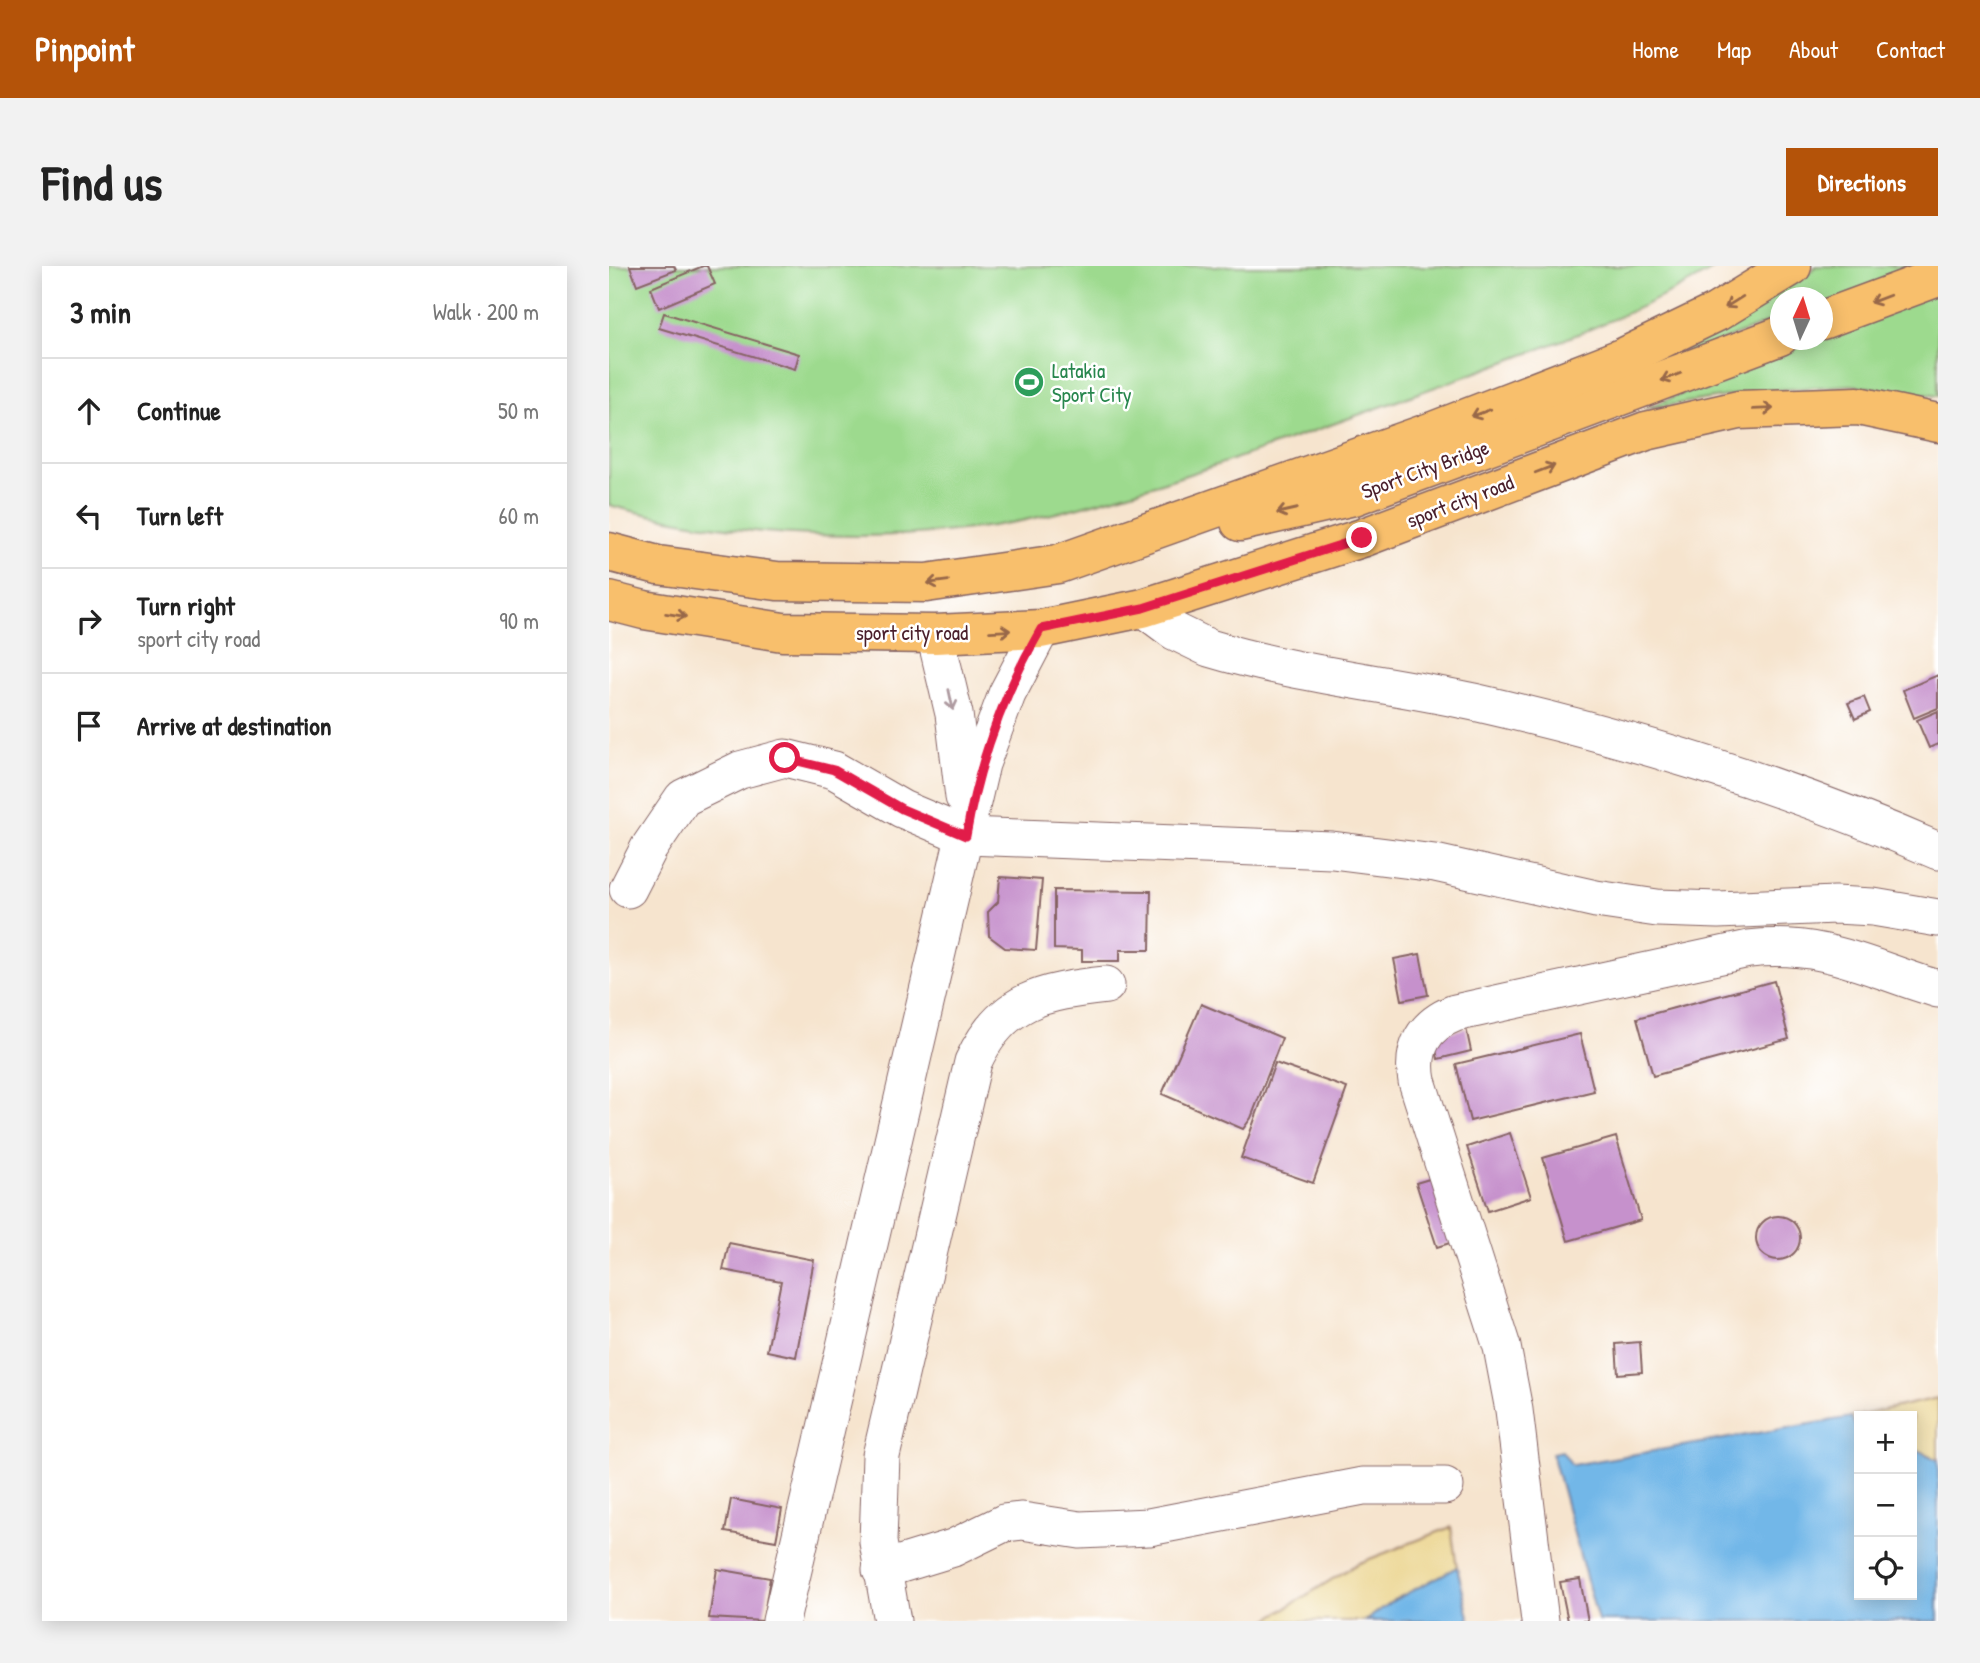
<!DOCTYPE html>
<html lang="en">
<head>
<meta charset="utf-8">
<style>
  body { margin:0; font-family:"Patrick Hand",sans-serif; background:#f2f2f2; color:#222 }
  .controls { position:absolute; right:21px; bottom:21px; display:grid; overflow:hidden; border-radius:0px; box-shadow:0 4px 18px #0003 }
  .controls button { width:63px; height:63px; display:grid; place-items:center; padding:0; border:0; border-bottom:2px solid #e0e0e0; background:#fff; color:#222; font:35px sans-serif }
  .compass { position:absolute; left:1161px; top:21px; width:63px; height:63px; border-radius:50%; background:#fff; box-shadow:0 4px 18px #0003; rotate:4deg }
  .stop { position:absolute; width:21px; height:21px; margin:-16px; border:5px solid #e11d48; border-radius:50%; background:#fff }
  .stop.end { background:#e11d48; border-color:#fff; box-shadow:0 2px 7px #0008 }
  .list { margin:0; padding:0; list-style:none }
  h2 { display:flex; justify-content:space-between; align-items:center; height:91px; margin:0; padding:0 28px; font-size:30px }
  h2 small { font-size:23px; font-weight:400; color:#767676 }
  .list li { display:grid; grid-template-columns:46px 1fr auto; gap:21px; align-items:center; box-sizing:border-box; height:105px; padding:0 28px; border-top:2px solid #e0e0e0 }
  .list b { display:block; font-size:26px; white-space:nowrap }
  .list p { margin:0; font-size:23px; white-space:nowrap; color:#767676 }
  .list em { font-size:23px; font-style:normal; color:#767676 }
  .icon { flex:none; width:38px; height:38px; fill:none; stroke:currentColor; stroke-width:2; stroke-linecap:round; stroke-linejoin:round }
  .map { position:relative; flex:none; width:1329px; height:1355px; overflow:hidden; border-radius:0px }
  header { display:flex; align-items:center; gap:42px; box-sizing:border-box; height:98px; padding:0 35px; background:#b45309; color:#fff }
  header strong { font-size:33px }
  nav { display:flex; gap:38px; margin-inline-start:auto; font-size:24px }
  .intro { display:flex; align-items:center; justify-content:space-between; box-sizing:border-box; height:168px; padding:0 42px }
  h1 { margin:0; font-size:49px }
  .button { padding:18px 32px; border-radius:0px; background:#b45309; color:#fff; font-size:24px; font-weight:700 }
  main { display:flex; gap:42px; padding:0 42px }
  aside { flex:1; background:#fff; border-radius:0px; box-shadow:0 4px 18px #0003 }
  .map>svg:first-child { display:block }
  .green { fill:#9dda8e; stroke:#747c5c; stroke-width:2 }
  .sand { fill:#eeda9e; stroke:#9c7c64; stroke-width:2 }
  .water { fill:#72b7e8; stroke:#5e6b8a; stroke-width:2 }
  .building { fill:#c691cc }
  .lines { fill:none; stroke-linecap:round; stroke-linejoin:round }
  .minor-casing { stroke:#866464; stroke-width:39 }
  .major-casing { stroke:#866464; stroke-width:41 }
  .minor { stroke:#fff; stroke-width:37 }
  .major { stroke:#f8bf6c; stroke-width:38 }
  .oneway { stroke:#986748 }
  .oneway2 { stroke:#ae9aa0 }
  .route { stroke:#e11d48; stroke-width:9 }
  .labels { text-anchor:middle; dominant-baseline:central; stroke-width:5; stroke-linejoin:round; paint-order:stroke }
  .leisure-label { font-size:21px; fill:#27864d; stroke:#fff; text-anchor:start }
  .street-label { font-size:21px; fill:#4a1f2b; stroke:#fff }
</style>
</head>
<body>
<header>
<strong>Pinpoint</strong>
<nav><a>Home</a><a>Map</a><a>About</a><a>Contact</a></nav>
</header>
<div class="intro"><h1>Find us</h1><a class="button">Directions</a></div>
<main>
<aside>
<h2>3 min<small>Walk · 200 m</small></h2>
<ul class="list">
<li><svg class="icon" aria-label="ahead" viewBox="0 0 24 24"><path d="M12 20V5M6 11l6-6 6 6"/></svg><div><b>Continue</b></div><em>50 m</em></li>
<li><svg class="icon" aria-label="left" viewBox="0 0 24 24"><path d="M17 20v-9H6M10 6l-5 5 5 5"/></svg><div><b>Turn left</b></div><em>60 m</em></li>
<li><svg class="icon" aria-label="right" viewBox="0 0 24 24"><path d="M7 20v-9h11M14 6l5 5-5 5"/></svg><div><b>Turn right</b><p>sport city road</p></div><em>90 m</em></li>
<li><svg class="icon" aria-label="arrive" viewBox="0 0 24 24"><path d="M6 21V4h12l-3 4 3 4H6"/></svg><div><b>Arrive at destination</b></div></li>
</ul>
</aside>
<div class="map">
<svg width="1329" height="1355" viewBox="0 0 1329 1355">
  <rect width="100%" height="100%" fill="#fff"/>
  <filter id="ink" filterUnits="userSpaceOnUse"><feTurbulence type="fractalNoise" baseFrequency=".0143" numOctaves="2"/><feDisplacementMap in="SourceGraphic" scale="14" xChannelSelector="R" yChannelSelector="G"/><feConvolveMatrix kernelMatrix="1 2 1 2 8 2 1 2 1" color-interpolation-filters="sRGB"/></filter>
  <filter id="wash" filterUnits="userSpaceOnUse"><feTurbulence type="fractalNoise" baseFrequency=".00686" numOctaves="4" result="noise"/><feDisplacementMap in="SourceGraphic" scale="28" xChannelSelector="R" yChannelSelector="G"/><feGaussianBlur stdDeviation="1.57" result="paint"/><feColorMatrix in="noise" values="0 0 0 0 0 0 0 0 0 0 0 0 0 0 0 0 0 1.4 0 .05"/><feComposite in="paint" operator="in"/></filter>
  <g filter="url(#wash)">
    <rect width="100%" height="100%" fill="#f6e4ce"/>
    <g class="green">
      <path d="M 0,0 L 1110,0 C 1014,57 903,93 799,131 C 680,174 561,219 439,249 C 307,281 130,275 0,239 Z"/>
      <polygon points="1207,0 1329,0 1329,130 1242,119 1150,125 1035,143 1206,74 1213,74 1213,32 1171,32 1171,52 1031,106 1199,8"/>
    </g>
    <g class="sand">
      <polygon points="1329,1132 1329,1194 1303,1181 1303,1150 1250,1150 1250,1169 1242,1151"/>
      <polygon points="842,1261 848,1302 785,1334 756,1355 656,1355 748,1298"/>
    </g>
    <g class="water">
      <polygon points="1242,1151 1250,1169 1250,1329 1303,1329 1303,1181 1329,1194 1329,1355 989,1355 943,1187 953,1185 963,1199"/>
      <polygon points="848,1301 861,1355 756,1355 785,1334"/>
    </g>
    <g id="blocks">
      <g class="building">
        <polygon points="21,0 65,0 67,4 28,19"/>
        <polygon points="94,0 98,0 106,18 50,42 42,22"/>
        <polygon points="55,47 190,88 186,103 50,62"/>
        <polygon points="1329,409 1329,442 1305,452 1294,424"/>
        <polygon points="1255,431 1261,446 1246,453 1239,437"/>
        <polygon points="1329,445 1329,478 1320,482 1308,454"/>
        <polygon points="391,611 433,614 427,684 396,682 380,670 379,646 389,636"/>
        <polygon points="445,624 542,625 541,684 511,684 511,695 473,695 473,684 445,683"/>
        <polygon points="811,688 819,729 793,734 785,693"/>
        <polygon points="1165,715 1180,773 1044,810 1028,752"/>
        <polygon points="592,738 673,772 642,852 634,863 553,828"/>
        <polygon points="857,762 862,785 829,793 824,770"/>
        <polygon points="971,768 985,825 861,855 847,798"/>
        <polygon points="666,797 738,822 704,917 632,892"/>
        <polygon points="901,867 922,931 879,945 858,881"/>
        <polygon points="1007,871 1032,954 959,975 934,892"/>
        <polygon points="837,908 857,972 828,981 807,917"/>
        <circle cx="1169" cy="972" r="22"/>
        <polygon points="120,977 205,994 187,1091 158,1085 172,1015 114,1004"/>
        <polygon points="1031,1076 1033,1106 1009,1108 1007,1078"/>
        <polygon points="122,1233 173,1243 167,1275 116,1266"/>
        <polygon points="108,1303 161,1312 154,1355 100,1352"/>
        <polygon points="971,1313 979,1355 959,1355 951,1316"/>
      </g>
    </g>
  </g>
  <g filter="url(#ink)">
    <use href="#blocks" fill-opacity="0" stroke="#866464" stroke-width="2"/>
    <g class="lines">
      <g class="minor-casing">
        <g id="minor">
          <path d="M 534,342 L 565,365 L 600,382 C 686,408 777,417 865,436 C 1023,472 1180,520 1329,585"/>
          <polyline points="326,368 345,448 355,531"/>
          <polyline points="19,623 40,582 74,532 131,504 176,492 225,504 293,543 357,570 723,584 826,597 987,633 1048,642 1109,644 1226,639 1264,641 1329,652"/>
          <polyline points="272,1304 344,1282 395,1257 413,1255 471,1264 540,1261 754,1220 836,1220"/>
          <polyline points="172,1355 372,498 398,428 432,363"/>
          <path d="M 283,1355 L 269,1276 L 272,1190 L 364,796 C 393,733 434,726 497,719"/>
          <path d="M 931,1355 L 905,1144 L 893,1081 L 808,815 C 802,782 815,759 846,747 L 1140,683 C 1217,675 1259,702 1329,723"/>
        </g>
      </g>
      <g class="major-casing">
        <g id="major">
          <polyline points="1213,54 1329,11"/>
          <polyline points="631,256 745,230 1171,70"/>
          <polyline points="0,286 49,299 168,315 317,317 449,298 824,165 1015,91 1108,46 1183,0"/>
          <polyline points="0,335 35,344 174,366 326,368 432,363 534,342 753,272 1037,165 1130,144 1249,140 1329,157"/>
        </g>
      </g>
      <use href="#minor" class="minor"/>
      <use href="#major" class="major"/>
    </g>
    <defs><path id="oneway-shaft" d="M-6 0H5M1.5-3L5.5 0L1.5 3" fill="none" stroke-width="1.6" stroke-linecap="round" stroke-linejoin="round" transform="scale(1.75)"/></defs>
    <g class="oneway">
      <use href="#oneway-shaft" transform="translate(1271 33) rotate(159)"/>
      <use href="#oneway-shaft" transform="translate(1125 36) rotate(148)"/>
      <use href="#oneway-shaft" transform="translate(1062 111) rotate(159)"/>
      <use href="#oneway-shaft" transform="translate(1154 143) rotate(-2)"/>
      <use href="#oneway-shaft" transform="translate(872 147) rotate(159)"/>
      <use href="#oneway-shaft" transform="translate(936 203) rotate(-21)"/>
      <use href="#oneway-shaft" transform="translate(678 245) rotate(167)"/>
      <use href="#oneway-shaft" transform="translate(329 316) rotate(172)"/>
      <use href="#oneway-shaft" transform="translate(67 349) rotate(9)"/>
      <use href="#oneway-shaft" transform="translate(391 365) rotate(-3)"/>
    </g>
    <use class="oneway2" href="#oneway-shaft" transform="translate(342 434) rotate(78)"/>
  </g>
  <g class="lines" filter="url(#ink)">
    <path class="route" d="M 176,492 L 225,504 L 293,543 L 357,570 C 370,495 394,428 432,363 L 534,342 L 753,272"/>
  </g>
  <defs>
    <g id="stadium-disc" transform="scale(1.575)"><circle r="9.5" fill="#2e9e5b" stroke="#fff"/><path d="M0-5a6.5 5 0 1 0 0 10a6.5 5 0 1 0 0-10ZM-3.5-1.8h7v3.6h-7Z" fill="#fff"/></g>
  </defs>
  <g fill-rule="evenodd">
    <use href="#stadium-disc" x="420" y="116"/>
  </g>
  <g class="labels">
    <g class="leisure-label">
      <text x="443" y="104">Latakia<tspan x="443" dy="24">Sport City</tspan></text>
    </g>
    <g class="street-label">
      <text transform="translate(816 203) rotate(-20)">Sport City Bridge</text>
      <text transform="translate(851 235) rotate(-21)">sport city road</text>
      <text x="303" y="366">sport city road</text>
    </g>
  </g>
</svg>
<div class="controls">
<button>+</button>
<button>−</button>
<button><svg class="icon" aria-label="locate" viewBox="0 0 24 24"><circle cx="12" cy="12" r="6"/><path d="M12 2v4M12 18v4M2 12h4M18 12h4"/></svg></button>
</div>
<svg class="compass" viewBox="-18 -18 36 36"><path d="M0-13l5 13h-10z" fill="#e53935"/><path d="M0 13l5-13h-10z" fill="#767676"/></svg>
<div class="stop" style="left:176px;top:492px"></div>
<div class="stop end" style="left:753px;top:272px"></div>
</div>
</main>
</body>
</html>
